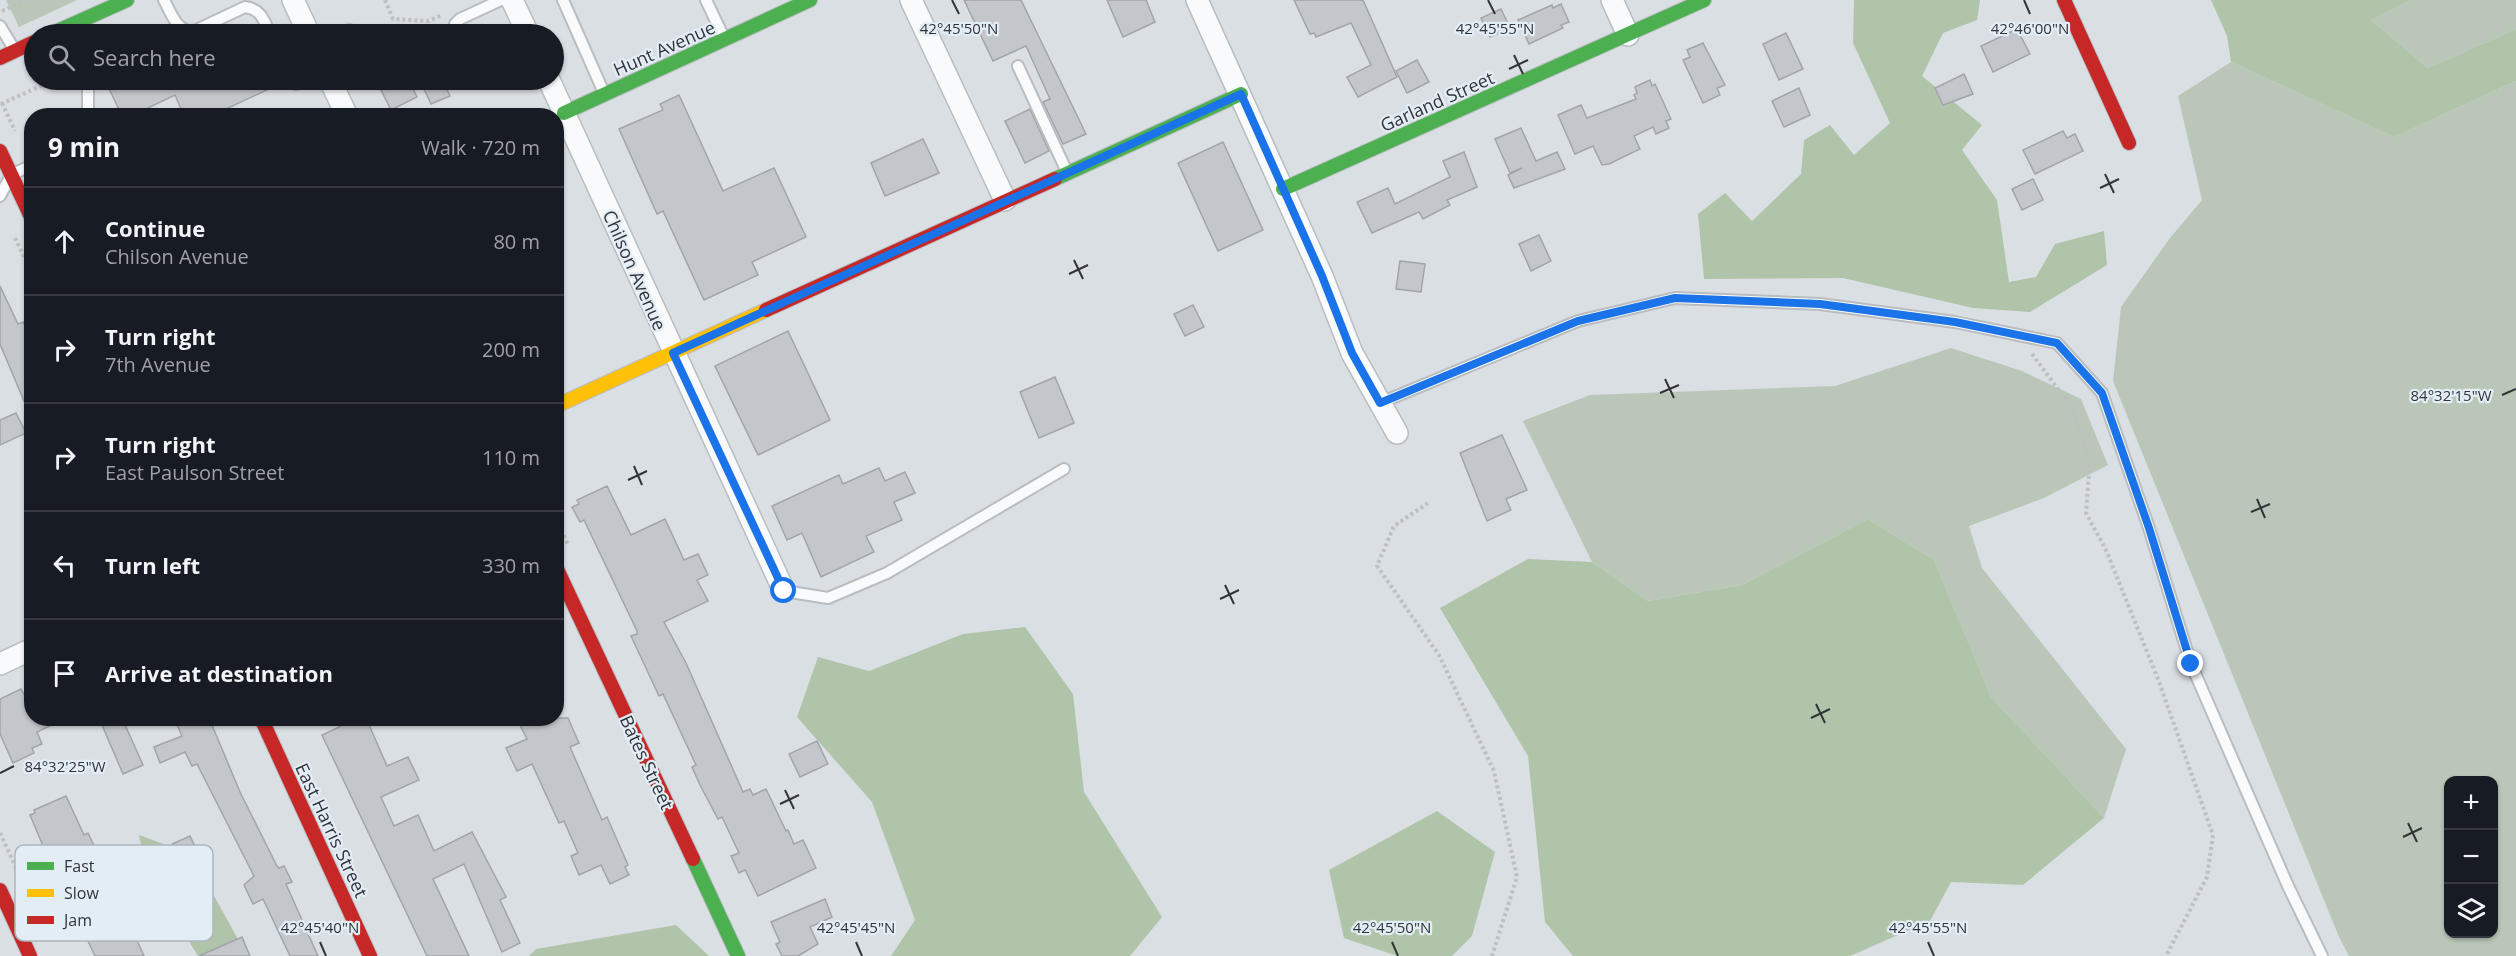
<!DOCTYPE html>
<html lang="en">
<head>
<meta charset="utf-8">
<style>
  body { margin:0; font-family:"Open Sans",sans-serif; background:#242831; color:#f1f3f6 }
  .controls { position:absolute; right:18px; bottom:18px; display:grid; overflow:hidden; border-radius:12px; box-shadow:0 2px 4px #0004 }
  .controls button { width:54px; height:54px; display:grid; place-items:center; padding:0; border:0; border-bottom:2px solid #363941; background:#171b24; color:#f1f3f6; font:30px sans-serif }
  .stop { position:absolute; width:18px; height:18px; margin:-14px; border:4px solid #1a73e8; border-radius:50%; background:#fff }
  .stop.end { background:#1a73e8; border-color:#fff; box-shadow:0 2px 6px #0008 }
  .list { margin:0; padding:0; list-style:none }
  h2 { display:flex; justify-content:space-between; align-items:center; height:78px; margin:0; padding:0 24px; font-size:26px }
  h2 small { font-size:20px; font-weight:400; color:#9ea1a6 }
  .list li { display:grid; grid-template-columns:39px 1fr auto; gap:18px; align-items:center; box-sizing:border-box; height:108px; padding:0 24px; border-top:2px solid #363941 }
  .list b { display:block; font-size:22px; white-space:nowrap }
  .list p { margin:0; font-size:20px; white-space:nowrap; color:#9ea1a6 }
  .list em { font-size:20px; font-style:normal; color:#9ea1a6 }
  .icon { flex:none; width:33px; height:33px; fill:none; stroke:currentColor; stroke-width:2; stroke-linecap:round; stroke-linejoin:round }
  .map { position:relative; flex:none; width:2516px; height:956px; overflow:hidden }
  .search { position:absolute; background:#171b24; box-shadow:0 2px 4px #0004; left:24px; top:24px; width:540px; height:66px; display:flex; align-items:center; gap:15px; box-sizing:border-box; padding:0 21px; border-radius:33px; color:#9ea1a6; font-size:22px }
  .panel { position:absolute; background:#171b24; box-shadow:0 2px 4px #0004; left:24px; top:108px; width:540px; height:618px; border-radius:24px }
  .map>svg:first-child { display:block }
  .green { fill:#bac7b8; fill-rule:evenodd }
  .forest { fill:#b0c4aa }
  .building { fill:#c3c7cb; stroke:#a1a5a9; stroke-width:1.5 }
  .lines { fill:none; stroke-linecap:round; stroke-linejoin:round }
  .lane-casing { stroke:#b9bdc0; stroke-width:14 }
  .street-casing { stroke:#b9bdc0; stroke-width:24 }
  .fast-casing { stroke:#b9bdc0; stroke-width:16 }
  .slow-casing { stroke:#b9bdc0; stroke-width:16 }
  .jam-casing { stroke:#b9bdc0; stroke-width:16 }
  .path { stroke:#bebfc1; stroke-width:4; stroke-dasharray:3 3; stroke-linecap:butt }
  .lane { stroke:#f9fafb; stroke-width:10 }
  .street { stroke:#f9fafb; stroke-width:21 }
  .fast { stroke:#4caf50; stroke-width:14 }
  .slow { stroke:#ffc107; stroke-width:14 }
  .jam { stroke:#c62828; stroke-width:14 }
  .route { stroke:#1a73e8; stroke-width:8 }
  .ticks { fill:none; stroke:#313538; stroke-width:2 }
  .labels { text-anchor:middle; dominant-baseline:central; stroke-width:4.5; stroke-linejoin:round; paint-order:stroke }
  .street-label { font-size:18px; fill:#313538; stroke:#e3edf5 }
  .key { fill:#e3edf5; stroke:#aeb6bc; stroke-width:1.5 }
  .key-label { font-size:16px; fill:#313538 }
  .ticks-label { font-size:15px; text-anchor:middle; fill:#313538; stroke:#e3edf5; stroke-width:4.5; stroke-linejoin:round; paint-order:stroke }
</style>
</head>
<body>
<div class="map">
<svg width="2516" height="956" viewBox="0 0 2516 956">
  <rect width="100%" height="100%" fill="#dadfe4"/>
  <g class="green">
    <polygon points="6,0 77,0 19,27"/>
    <polygon points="2411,0 2516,0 2516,29 2428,68 2371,20"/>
    <path d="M 2231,62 L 2394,137 L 2516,81 L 2516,956 L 2349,956 L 2339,937 L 2113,381 L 2121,307 L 2170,238 L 2202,200 L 2178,96 ZM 2448,780 L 2494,780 L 2494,934 L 2448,934 Z"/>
    <polygon points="1951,348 2022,371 2081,399 2108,465 2044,498 1969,526 1982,568 2126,749 2104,818 1991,697 1934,560 1868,519 1742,585 1648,601 1592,562 1523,421 1590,395 1835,386"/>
  </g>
  <g class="forest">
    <polygon points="1854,0 1980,0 1977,20 1943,33 1922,76 1982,125 1962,150 1997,200 2009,282 2036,277 2055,244 2104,231 2107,265 2030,312 1973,308 1843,278 1704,279 1698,214 1725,193 1752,221 1801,174 1804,140 1830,125 1854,155 1890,123 1853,43"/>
    <polygon points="2211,0 2411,0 2371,20 2428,68 2516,29 2516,81 2394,137 2231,62 2227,36"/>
    <polygon points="1868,519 1934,560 1991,697 2104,818 2023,885 1951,882 1930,921 1850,956 1573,956 1545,922 1528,756 1440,608 1528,559 1592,562 1648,601 1742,585"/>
    <polygon points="1025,627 1073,694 1084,792 1162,917 1130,956 891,956 915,920 872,802 797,717 818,657 869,671 963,634"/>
    <polygon points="1437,811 1495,852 1472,936 1452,956 1397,956 1344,938 1329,870"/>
    <polygon points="139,835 191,854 244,950 251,956 198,956 146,872"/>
    <polygon points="676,925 709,956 529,956 536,949"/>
  </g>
  <g class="building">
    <polygon points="964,0 1021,0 1086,134 1063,144 1043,102 1050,99 1026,46 993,61"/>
    <polygon points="1107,0 1146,0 1155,22 1123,37"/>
    <polygon points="1294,0 1363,0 1397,77 1358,97 1347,77 1371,65 1351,23 1316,37 1314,33 1310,34"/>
    <polygon points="1561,4 1569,22 1561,25 1563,28 1529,44 1518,20 1552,5 1553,8"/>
    <polygon points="1501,9 1510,28 1490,37 1481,18"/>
    <polygon points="2017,29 2030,54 1993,72 1981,46"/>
    <polygon points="1786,33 1803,69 1779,80 1763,44"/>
    <polygon points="1703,43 1725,85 1717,88 1720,95 1703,103 1683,60 1690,57 1687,50"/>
    <polygon points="1417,60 1429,82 1407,93 1396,71"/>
    <polygon points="1964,74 1973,94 1943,105 1935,88"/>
    <polygon points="105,80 284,80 284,82 211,116 184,116 175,95 131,116 122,116"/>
    <polygon points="387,80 409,80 417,97 391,110 378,84"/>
    <polygon points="435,80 443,80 450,96 431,104 422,85"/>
    <polygon points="1650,80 1652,86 1655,84 1671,119 1666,121 1669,128 1656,134 1653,127 1634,136 1640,149 1609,164 1602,165 1593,146 1575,154 1558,115 1581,105 1587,118 1636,99 1634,95 1637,93 1635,87"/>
    <polygon points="1799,88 1810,115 1784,127 1772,101"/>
    <polygon points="679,95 723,191 774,168 806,237 752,262 758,275 704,300 663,211 657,214 619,129 663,110 660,104"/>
    <polygon points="1030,109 1049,151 1025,163 1005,121"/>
    <polygon points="1521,128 1536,161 1557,152 1565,169 1514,188 1508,175 1522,168 1510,173 1495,139"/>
    <polygon points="2063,131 2067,138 2075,134 2083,151 2035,174 2023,150"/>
    <polygon points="923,139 939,173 885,196 871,163"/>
    <polygon points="1223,142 1263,230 1218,251 1178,163"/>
    <polygon points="1464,152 1477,187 1447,200 1450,205 1423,219 1419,212 1372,233 1357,202 1388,188 1395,204 1450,177 1443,161"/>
    <polygon points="2033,179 2043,200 2022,210 2012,189"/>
    <polygon points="1539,235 1551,261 1531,271 1519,244"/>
    <polygon points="1400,261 1425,264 1421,292 1396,289"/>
    <polygon points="0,286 18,324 23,322 32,340 32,420 0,344"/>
    <polygon points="1193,305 1204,327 1185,336 1174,314"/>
    <polygon points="788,331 830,420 758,455 715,366"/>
    <polygon points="1055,377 1074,423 1039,438 1020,392"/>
    <polygon points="16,413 26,433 0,445 0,420"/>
    <polygon points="1502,435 1527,490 1506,499 1511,510 1487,521 1460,453"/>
    <polygon points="879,468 885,481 905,472 915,493 894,502 902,520 866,536 874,552 821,577 802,533 787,540 772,506 839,475 843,484"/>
    <polygon points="607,486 631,535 665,519 684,560 698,554 708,575 697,580 708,601 664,622 686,663 743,792 750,789 753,795 766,789 786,831 788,830 794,844 803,840 816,868 758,896 745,870 739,873 731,856 739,853 722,817 718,819 700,785 692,767 696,765 663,694 659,696 631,636 637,634 637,631 584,520 580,522 572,507 579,504 577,500"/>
    <polygon points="21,689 25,696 32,693 32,718 66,718 37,732 42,744 32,748 34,753 13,763 0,734 0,699"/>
    <polygon points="99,718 122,718 143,765 123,774"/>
    <polygon points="174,718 209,718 240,792 277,866 279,868 284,866 292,882 286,884 318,956 290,956 263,899 253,904 244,885 254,876 197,764 192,766 185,752 160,763 154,747 182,736"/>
    <polygon points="358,718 366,718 387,766 408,757 419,780 381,797 394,826 418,815 434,851 472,832 506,897 500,900 520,943 502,952 464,864 433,879 469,956 427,956 322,735"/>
    <polygon points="529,718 568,718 579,743 570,747 602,820 607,817 628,865 625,867 629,875 610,884 601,865 579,875 571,856 578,853 564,821 559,823 532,764 517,771 506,748 527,739 519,723"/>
    <polygon points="817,741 828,764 800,777 789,754"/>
    <polygon points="66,796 84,835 88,833 97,852 54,872 30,815 35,813 34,810"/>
    <polygon points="190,836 199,855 181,863 172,844"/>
    <polygon points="825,899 832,917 810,927 818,944 798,956 782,956 776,944 780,942 771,922"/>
    <polygon points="119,901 144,956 95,956 79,922 84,920 83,917"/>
    <polygon points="242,937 250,956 199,956"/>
  </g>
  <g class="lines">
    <g class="lane-casing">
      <g id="lane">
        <path d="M 164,0 C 171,13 176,30 192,32 L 245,7 C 261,9 264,20 270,34"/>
        <polyline points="563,0 604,93"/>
        <polyline points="706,0 724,38"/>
        <polyline points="0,26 14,49"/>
        <polyline points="335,34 350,30 355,34"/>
        <polyline points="457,34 455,24 460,19 501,0"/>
        <polyline points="1018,66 1067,172"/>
        <polyline points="291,80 296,84 310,80"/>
        <polyline points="88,116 88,80"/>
        <polyline points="0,196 11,175 32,165"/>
        <polyline points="1380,403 1578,321 1675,298 1820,304 1955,322 2057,343 2102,393 2149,528 2191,664 2288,886 2322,956"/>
        <polyline points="784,591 828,598 887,573 1064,469"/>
      </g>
    </g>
    <g class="street-casing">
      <g id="street">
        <polyline points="293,0 309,34"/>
        <polyline points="512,0 528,34"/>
        <polyline points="911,0 1005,200"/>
        <polyline points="1197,0 1322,276 1352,353 1397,433"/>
        <polyline points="1612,0 1628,35"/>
        <polyline points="330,80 347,116"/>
        <polyline points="549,80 784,591"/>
        <polyline points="0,664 32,649"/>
      </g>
    </g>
    <g class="fast-casing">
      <g id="fast">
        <polyline points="51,34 127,0"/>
        <polyline points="564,113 810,0"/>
        <polyline points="1055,179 1241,94"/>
        <polyline points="1283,189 1704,0"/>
        <polyline points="693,859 738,956"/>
      </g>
    </g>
    <g class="slow-casing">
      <polyline id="slow" points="556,406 766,310"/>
    </g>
    <g class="jam-casing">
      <g id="jam">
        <polyline points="2064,0 2129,143"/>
        <polyline points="0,58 34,42"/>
        <polyline points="0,151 32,219"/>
        <polyline points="766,310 1055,179"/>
        <polyline points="556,567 693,859"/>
        <polyline points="261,718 370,956"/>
        <polyline points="0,890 30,956"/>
      </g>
    </g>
    <g class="path">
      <polyline points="385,0 393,19 428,21 442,15"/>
      <polyline points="2,11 26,0"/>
      <polyline points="152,34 165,29"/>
      <polyline points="2,103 15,131"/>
      <polyline points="1,104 54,80"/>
      <polyline points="15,238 32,273"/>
      <polyline points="2032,354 2072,408 2090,461 2086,513 2106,550 2158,679 2213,835 2207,877 2166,956"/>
      <polyline points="1428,503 1394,526 1377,566 1439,655 1494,771 1517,877 1492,956"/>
      <polyline points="556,519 568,545"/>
      <polyline points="0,833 17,870"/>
    </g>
    <use href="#lane" class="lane"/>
    <use href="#street" class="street"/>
    <use href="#fast" class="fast"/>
    <use href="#slow" class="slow"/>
    <use href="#jam" class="jam"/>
  </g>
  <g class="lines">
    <polyline class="route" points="784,591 673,353 1241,94 1322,276 1352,353 1380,403 1578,321 1675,298 1820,304 1955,322 2057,343 2102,393 2149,528 2191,664"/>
  </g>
  <path class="ticks" d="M 952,0 L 959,14M 1488,0 L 1495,14M 2024,0 L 2030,14M 1514,55 L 1523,74M 1509,69 L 1528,60M 2105,174 L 2114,193M 2100,188 L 2119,179M 1074,260 L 1083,279M 1069,274 L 1088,265M 1665,379 L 1674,398M 1660,393 L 1679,385M 2502,395 L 2516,389M 634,466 L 642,485M 628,480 L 647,471M 2257,499 L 2265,518M 2251,512 L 2270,504M 1225,585 L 1234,604M 1220,599 L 1239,590M 1816,704 L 1825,723M 1811,718 L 1830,709M 0,773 L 14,766M 785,790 L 794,809M 780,804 L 799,795M 2408,823 L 2417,842M 2403,837 L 2422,828M 320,942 L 326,956M 856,942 L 862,956M 1392,942 L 1398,956M 1928,942 L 1934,956"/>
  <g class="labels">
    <g class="street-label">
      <text transform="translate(664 48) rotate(-24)">Hunt Avenue</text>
      <text transform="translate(1437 101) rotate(-24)">Garland Street</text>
      <text transform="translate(635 270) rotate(66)">Chilson Avenue</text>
      <text transform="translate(647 762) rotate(65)">Bates Street</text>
      <text transform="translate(332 830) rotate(65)">East Harris Street</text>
    </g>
  </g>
  <rect x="15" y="845" width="198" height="96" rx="9" class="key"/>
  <rect x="27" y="862" width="27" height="8" fill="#4caf50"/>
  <rect x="27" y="889" width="27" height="8" fill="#ffc107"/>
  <rect x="27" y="916" width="27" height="8" fill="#c62828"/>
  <g class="key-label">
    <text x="64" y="872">Fast</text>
    <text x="64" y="899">Slow</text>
    <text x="64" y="926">Jam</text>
  </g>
  <g class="ticks-label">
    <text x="959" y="34">42°45'50"N</text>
    <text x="1495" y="34">42°45'55"N</text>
    <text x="2030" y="34">42°46'00"N</text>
    <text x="2451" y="401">84°32'15"W</text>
    <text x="65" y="772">84°32'25"W</text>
    <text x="320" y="933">42°45'40"N</text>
    <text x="856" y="933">42°45'45"N</text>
    <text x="1392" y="933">42°45'50"N</text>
    <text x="1928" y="933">42°45'55"N</text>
  </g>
</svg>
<div class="controls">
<button>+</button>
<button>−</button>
<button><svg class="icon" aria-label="layers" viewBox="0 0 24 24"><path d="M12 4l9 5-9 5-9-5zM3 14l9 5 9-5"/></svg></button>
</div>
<div class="stop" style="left:784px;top:591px"></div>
<div class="stop end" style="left:2191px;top:664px"></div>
<div class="search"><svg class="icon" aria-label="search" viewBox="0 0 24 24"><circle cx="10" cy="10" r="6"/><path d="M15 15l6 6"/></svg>Search here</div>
<section class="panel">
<h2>9 min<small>Walk · 720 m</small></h2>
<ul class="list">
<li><svg class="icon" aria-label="ahead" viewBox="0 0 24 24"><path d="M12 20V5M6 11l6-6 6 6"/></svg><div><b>Continue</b><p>Chilson Avenue</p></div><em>80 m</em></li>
<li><svg class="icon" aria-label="right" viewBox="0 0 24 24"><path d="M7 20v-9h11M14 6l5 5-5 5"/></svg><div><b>Turn right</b><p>7th Avenue</p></div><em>200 m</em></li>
<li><svg class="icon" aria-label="right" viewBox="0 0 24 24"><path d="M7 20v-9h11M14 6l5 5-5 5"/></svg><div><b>Turn right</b><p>East Paulson Street</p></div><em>110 m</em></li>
<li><svg class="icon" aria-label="left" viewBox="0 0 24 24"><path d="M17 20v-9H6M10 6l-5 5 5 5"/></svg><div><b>Turn left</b></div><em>330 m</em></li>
<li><svg class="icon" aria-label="arrive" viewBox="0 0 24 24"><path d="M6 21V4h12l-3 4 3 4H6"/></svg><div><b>Arrive at destination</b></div></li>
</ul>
</section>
</div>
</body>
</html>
